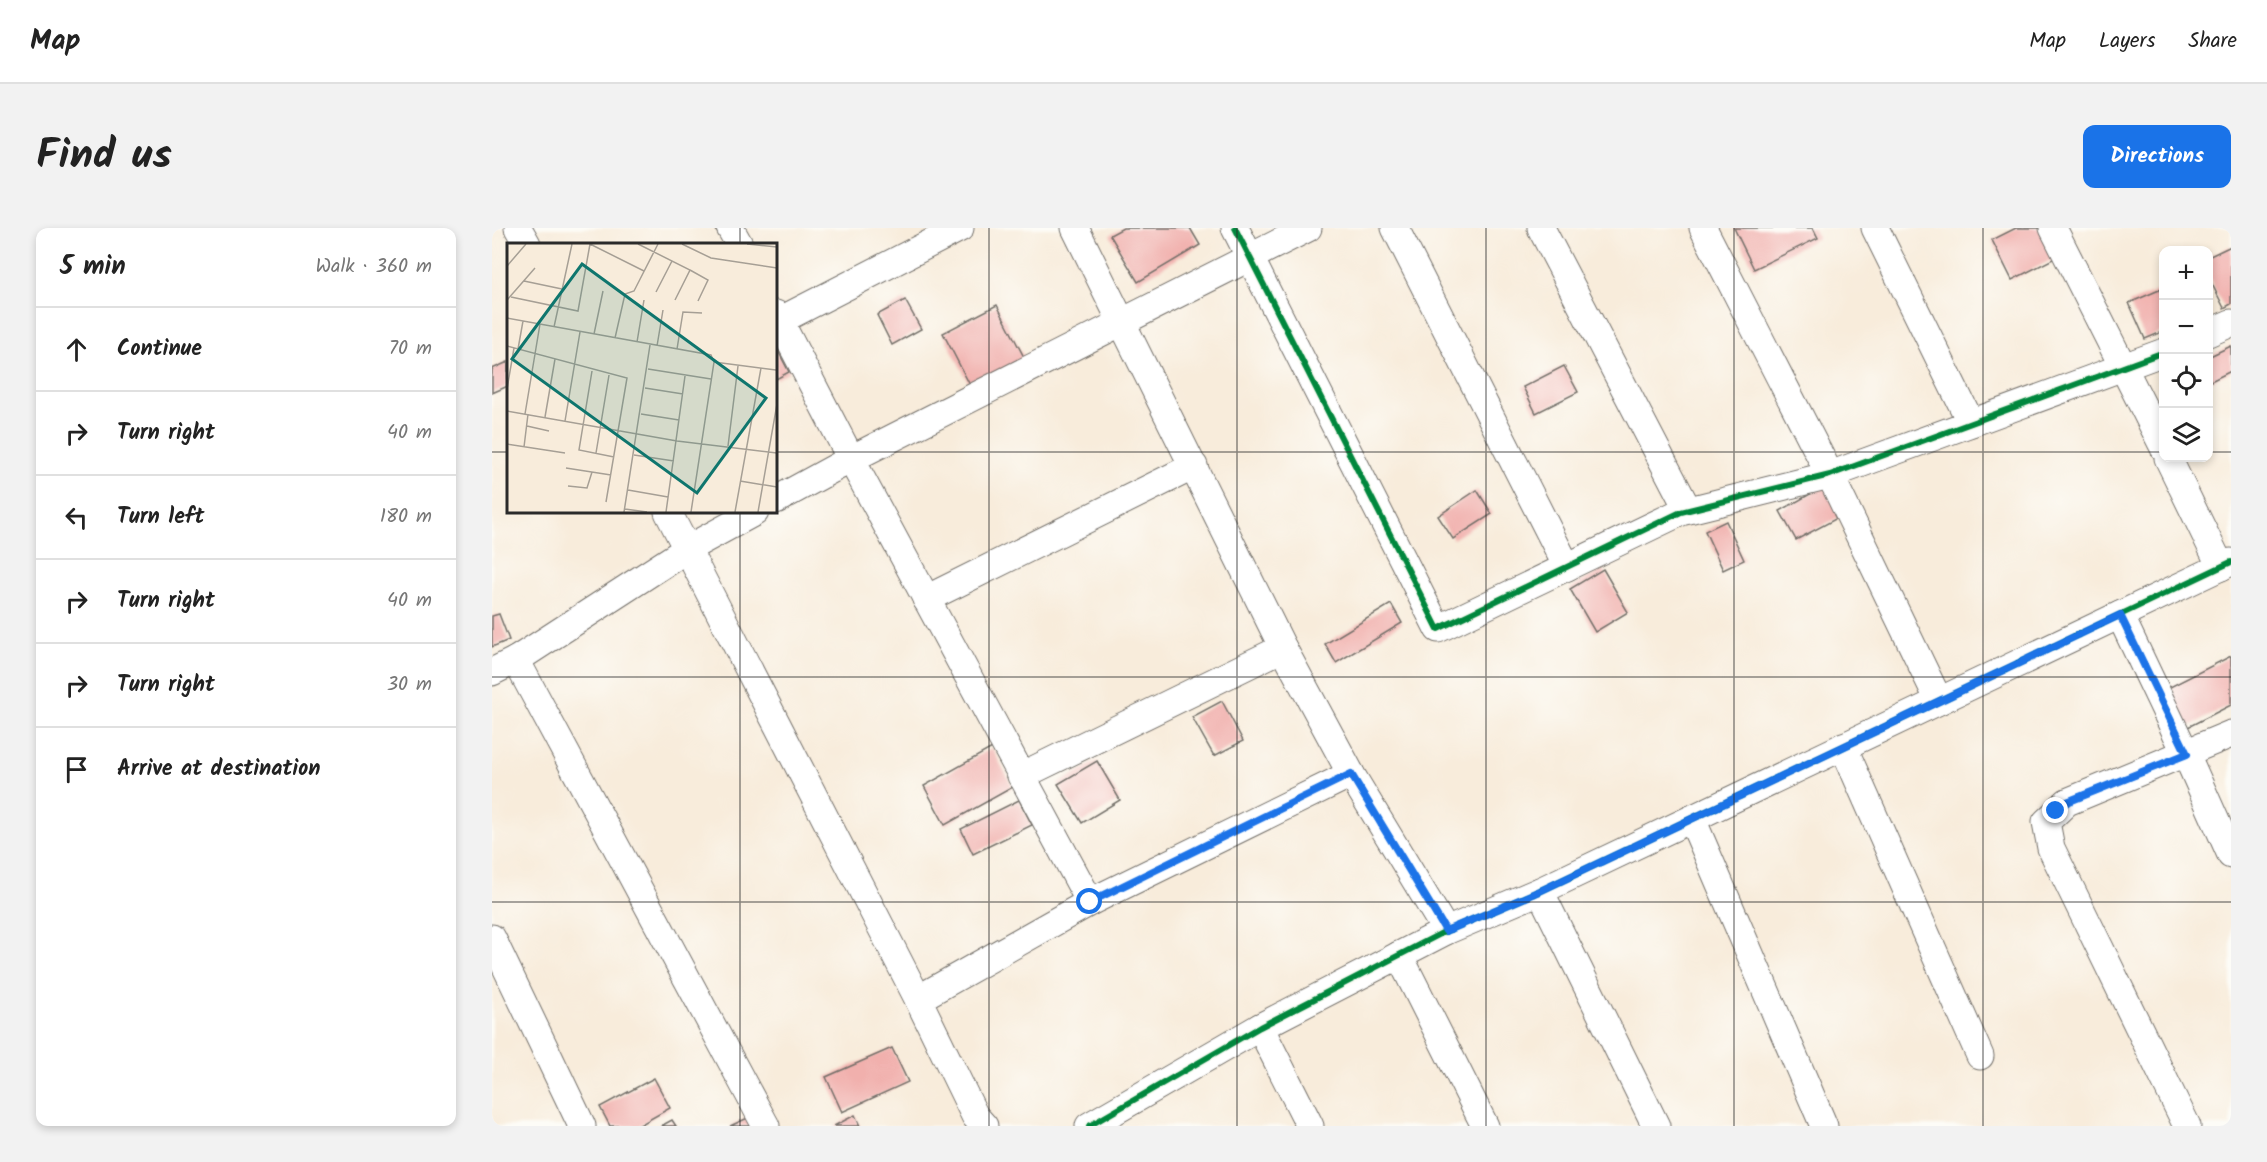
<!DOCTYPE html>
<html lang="en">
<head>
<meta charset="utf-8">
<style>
  body { margin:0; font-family:Kalam,sans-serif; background:#f2f2f2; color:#222 }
  .controls { position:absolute; right:18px; top:18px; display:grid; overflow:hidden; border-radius:12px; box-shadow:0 3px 9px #0003 }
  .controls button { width:54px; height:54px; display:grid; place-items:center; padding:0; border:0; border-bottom:2px solid #e0e0e0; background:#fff; color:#222; font:30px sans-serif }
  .stop { position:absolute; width:18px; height:18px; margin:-14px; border:4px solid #1a73e8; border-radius:50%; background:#fff }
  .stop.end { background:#1a73e8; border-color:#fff; box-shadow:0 2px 6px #0008 }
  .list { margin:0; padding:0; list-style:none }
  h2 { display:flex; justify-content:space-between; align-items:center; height:78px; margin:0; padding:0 24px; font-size:26px }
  h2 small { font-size:20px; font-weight:400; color:#767676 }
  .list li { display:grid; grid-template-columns:39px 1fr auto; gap:18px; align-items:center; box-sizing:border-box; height:84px; padding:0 24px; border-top:2px solid #e0e0e0 }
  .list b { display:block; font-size:22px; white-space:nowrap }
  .list em { font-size:20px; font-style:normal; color:#767676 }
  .icon { flex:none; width:33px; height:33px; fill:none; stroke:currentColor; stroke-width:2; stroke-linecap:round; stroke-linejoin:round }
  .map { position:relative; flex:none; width:1739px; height:898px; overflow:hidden; border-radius:12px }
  header { display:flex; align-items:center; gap:36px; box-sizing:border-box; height:84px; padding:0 30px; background:#fff; border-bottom:2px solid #e0e0e0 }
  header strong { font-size:28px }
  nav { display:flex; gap:33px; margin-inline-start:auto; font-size:21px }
  .intro { display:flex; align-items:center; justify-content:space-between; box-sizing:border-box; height:144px; padding:0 36px }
  h1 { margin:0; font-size:42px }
  .button { padding:15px 27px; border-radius:12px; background:#1a73e8; color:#fff; font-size:21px; font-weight:700 }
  main { display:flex; gap:36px; padding:0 36px }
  aside { flex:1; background:#fff; border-radius:12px; box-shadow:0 3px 9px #0003 }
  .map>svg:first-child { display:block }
  .building { fill:#f1b0ad }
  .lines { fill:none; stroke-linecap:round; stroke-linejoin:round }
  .street-casing { stroke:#736f69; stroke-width:29 }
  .street { stroke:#fff; stroke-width:27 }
  .cycleway-casing { stroke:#fdfcf7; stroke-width:10 }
  .cycleway { stroke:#00873e; stroke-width:6 }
  .route { stroke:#1a73e8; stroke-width:8 }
  .grid { fill:none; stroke:#2b2b2b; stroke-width:1.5; stroke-opacity:0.55 }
  .inset-road { fill:none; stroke:#a69f95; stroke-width:1.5 }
  .view { fill:#0f766e; fill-opacity:0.15; stroke:#0f766e; stroke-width:3 }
  .inset-edge { fill:none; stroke:#2b2b2b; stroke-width:3 }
</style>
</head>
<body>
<header>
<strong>Map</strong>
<nav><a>Map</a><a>Layers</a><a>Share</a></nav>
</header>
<div class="intro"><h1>Find us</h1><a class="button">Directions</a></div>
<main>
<aside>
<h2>5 min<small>Walk · 360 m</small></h2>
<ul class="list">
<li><svg class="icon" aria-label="ahead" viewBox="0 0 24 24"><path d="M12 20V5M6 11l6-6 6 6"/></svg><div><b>Continue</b></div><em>70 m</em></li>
<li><svg class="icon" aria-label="right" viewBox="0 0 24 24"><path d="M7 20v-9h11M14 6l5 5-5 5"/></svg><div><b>Turn right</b></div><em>40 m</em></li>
<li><svg class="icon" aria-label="left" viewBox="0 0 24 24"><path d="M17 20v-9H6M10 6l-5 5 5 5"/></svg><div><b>Turn left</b></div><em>180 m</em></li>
<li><svg class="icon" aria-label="right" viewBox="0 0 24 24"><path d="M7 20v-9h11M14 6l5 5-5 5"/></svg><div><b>Turn right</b></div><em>40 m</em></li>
<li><svg class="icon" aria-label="right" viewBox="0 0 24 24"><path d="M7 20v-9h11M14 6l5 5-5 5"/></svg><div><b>Turn right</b></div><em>30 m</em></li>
<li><svg class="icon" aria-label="arrive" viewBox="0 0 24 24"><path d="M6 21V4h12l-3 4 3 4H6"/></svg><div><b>Arrive at destination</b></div></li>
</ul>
</aside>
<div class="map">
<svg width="1739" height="898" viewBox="0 0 1739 898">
  <rect width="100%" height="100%" fill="#fdfcf7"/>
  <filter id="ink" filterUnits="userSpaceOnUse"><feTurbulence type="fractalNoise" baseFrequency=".0167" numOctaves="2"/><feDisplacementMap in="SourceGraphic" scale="12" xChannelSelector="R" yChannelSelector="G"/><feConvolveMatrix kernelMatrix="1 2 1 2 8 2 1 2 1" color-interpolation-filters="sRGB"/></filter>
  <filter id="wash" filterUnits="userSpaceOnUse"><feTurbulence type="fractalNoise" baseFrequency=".008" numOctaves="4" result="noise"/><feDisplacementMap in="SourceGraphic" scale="24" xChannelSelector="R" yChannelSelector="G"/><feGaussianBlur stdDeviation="1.35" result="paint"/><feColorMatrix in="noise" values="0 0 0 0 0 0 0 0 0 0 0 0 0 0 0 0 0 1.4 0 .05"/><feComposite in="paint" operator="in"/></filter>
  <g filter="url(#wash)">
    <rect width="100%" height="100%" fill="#f8ecdb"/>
    <g id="blocks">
      <g class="building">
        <polygon points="631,0 698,0 708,17 646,54 618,7"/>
        <polygon points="1242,0 1321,0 1326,10 1262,41"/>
        <polygon points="1524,0 1553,0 1567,28 1520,52 1500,12"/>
        <polygon points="1739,18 1739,76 1732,80 1716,48 1716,29"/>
        <polygon points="1672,60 1672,103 1653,111 1637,75"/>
        <polygon points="413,72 429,101 400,117 385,87"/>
        <polygon points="505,77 534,133 480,161 451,105"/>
        <polygon points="1739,118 1739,143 1719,153 1716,148 1716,129"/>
        <polygon points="284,119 297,144 284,151"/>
        <polygon points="16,134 16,158 0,165 0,141"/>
        <polygon points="1072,138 1086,164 1044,185 1031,159"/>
        <polygon points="1334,257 1351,287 1304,312 1288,283"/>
        <polygon points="985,262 1000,286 961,311 946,288"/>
        <polygon points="1234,293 1252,332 1231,342 1213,303"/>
        <polygon points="1111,341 1136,384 1103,404 1078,361"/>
        <polygon points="899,376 910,395 844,435 833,416"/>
        <polygon points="7,386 17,412 0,419 0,388"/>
        <polygon points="1739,428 1739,477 1696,499 1676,460"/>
        <polygon points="730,473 751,513 722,528 700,489"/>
        <polygon points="500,520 521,559 453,597 432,558"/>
        <polygon points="605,533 628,572 590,595 566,556"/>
        <polygon points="527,572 540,597 481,626 469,601"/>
        <polygon points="400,820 416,854 350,884 334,849"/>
        <polygon points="162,850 178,880 146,898 118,898 108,879"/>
        <polygon points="363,887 368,898 342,898"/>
        <polygon points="258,889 262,898 238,898"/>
        <polygon points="180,892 184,898 169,898"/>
      </g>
    </g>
  </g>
  <g filter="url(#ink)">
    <use href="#blocks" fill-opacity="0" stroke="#736f69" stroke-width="1.5"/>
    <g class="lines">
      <g class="street-casing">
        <g id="street">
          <polyline points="26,0 35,16"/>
          <polyline points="238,0 247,16"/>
          <polyline points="583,0 791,420 859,546 954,703"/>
          <polyline points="743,0 946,401 1189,284 1338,247 1672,124"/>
          <polyline points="903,0 1075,339"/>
          <polyline points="1049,0 1196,282"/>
          <polyline points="1211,0 1338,247 1447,473"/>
          <polyline points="1383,0 1479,195"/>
          <polyline points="1561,0 1672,220"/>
          <polyline points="284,86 359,231 598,674"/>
          <polyline points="287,93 468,0"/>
          <polyline points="1716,105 1739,95"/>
          <polyline points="1676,230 1729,339"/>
          <polyline points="284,272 359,231 816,0"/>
          <polyline points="176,284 426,771 483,888 492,898"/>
          <polyline points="434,371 702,238"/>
          <polyline points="1628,387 1694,526 1739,627"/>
          <polyline points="24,432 274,898"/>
          <polyline points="0,444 24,432 195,321 263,284"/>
          <polyline points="1351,518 1488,828"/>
          <polyline points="529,548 791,420"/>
          <polyline points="1200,591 1332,898"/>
          <polyline points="1048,663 1164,898"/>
          <polyline points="0,710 90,898"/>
          <polyline points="907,727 993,898"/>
          <polyline points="426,771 598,674 859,546"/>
          <polyline points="768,799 818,898"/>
          <polyline points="597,898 768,799 954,703 1048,663 1739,334"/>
          <polyline points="1695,898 1559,620 1554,594 1575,574 1739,506"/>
        </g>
      </g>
      <use href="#street" class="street"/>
      <g class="cycleway-casing">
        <g id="cycleway">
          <polyline points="743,0 946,401 1189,284 1338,247 1672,124"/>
          <polyline points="597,898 768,799 954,703 1048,663 1739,334"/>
        </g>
      </g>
      <use href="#cycleway" class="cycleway"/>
    </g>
  </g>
  <g class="lines" filter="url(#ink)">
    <polyline class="route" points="598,674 859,546 954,703 1048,663 1628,387 1695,526 1575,574 1564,583"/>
  </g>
  <path class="grid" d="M 248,0 L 248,16M 497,0 L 497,898M 745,0 L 745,898M 994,0 L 994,898M 1242,0 L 1242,898M 1491,0 L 1491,898M 0,224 L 16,224M 284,224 L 1672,224M 1716,224 L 1739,224M 248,284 L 248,898M 0,449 L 1739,449M 0,674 L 1739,674"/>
  <g transform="translate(15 15)">
    <rect width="270" height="270" fill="#f8ecdb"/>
    <path class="inset-road" d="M 83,1 L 137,28M 131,1 L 183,27 L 168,57M 175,1 L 204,15 L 270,25M 240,1 L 270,4M 0,23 L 19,1M 183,27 L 201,37 L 191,58M 17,38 L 55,46M 149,49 L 165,18M 4,54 L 71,68 L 83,1M 0,57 L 28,25M 0,75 L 204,112 L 207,119 L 184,269M 47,84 L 65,1M 87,91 L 96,48M 108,95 L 118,51 L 127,48 L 151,1M 130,99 L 137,57M 0,103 L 120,135 L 99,259M 150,103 L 156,67M 11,106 L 16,78M 170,106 L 176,69 L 195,70M 207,119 L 269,127M 141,126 L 204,136M 85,128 L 72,207 L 107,214M 138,145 L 176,151M 0,146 L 7,105M 0,168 L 170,198 L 270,210M 18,171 L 33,81M 134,171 L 172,177M 38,174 L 48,116M 58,178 L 73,89M 20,183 L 42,188M 0,201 L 58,210M 221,203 L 231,123M 17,204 L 21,171M 89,210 L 102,132M 127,212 L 167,218M 59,225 L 104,232M 233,238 L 270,244M 61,243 L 80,245 L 85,229M 121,247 L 161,254M 118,266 L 140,269M 117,269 L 143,102M 159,269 L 178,133M 228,269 L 254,125M 251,269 L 270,161"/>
    <path class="view" d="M 75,21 L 259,155 L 190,250 L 5,116 Z"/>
    <rect width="270" height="270" class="inset-edge"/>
  </g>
</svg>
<div class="controls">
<button>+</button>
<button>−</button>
<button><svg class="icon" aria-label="locate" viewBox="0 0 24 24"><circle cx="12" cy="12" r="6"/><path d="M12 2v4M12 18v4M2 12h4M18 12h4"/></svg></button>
<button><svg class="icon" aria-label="layers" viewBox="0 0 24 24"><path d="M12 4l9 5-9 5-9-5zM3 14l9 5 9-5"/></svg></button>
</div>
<div class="stop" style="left:598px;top:674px"></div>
<div class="stop end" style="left:1564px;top:583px"></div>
</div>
</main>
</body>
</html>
